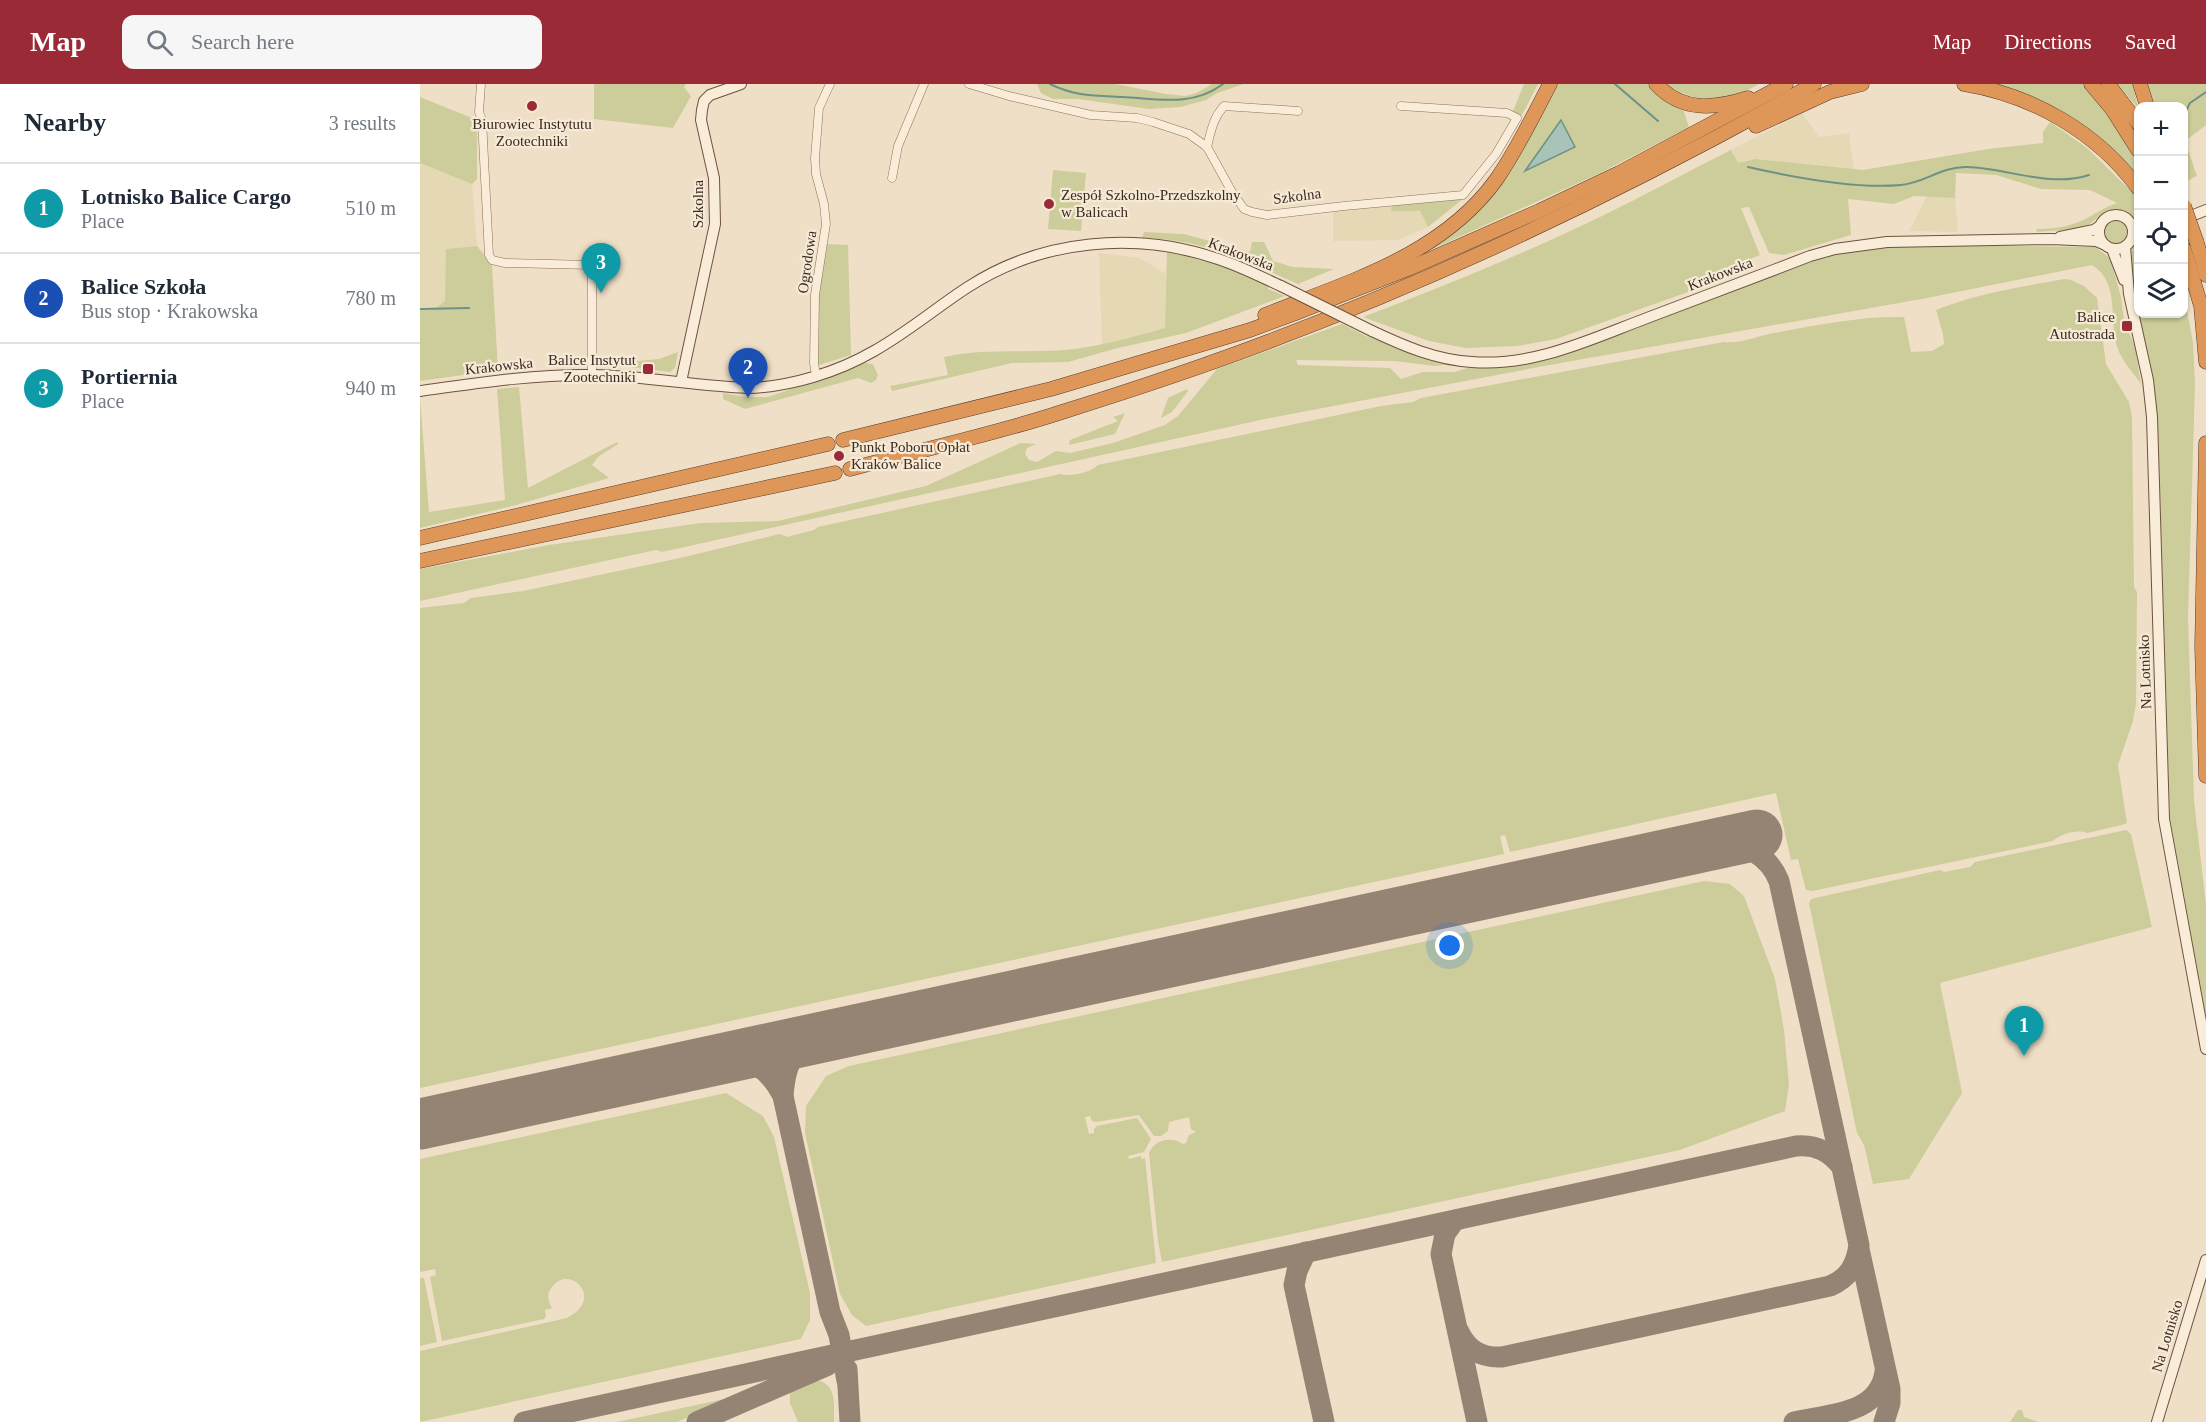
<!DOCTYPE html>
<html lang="en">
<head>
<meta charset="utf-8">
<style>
  body { margin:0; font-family:Georgia,serif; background:#f6f6f7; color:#1f2937 }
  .controls { position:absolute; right:18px; top:18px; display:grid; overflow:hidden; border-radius:12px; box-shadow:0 2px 4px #0004 }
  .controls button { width:54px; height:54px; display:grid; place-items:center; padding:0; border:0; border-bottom:2px solid #e0e1e3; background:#fff; color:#1f2937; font:30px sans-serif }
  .you { position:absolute; left:1030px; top:862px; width:21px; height:21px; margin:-15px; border:4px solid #fff; border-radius:50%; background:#1a73e8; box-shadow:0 0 0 9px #1a73e833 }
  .badge { display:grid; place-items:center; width:39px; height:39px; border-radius:50%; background:#9a2b36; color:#fff; font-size:20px; font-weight:700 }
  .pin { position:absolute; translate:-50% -50px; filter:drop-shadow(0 2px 3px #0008) }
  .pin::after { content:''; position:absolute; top:32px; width:21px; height:18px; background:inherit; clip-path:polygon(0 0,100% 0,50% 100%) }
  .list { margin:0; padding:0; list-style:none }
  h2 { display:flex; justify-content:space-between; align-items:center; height:78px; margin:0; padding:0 24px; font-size:26px }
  h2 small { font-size:20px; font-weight:400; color:#747a83 }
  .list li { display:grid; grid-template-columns:39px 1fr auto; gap:18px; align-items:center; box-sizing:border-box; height:90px; padding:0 24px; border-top:2px solid #e0e1e3 }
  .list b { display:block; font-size:22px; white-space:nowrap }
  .list p { margin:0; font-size:20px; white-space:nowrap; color:#747a83 }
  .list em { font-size:20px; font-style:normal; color:#747a83 }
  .icon { flex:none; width:33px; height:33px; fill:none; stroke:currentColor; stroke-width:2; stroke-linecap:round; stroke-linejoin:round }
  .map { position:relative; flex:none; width:1786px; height:1338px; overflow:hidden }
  header { display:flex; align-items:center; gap:36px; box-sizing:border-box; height:84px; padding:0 30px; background:#9a2b36; color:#fff }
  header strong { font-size:28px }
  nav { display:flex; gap:33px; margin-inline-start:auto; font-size:21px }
  .search { width:420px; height:54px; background:#f6f6f7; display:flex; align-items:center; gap:15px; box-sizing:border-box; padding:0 21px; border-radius:12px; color:#747a83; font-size:22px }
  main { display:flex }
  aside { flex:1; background:#fff }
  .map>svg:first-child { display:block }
  .farmland { fill:#e5d8b4 }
  .green { fill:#cccd9a }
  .water { fill:#a8c3b8; stroke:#6e9185; stroke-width:1.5 }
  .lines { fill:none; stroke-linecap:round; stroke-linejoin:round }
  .stream { stroke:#6e9185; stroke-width:2 }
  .taxiway { stroke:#958474; stroke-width:21 }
  .runway { stroke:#958474; stroke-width:51 }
  .street-casing { stroke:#8b705c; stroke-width:9 }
  .secondary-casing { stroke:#6d523f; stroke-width:12 }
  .highway-casing { stroke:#593f30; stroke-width:15 }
  .street { stroke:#f9edda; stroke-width:8 }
  .secondary { stroke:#f9edda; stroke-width:10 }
  .highway { stroke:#de9758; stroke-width:14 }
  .secondary-bridge-casing { stroke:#6d523f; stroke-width:12; stroke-linecap:butt }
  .highway-bridge-casing { stroke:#593f30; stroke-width:15; stroke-linecap:butt }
  .secondary-bridge { stroke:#f9edda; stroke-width:10 }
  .highway-bridge { stroke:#de9758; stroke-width:14 }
  .poi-dot { fill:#9a2b36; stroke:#f6ead6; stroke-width:2 }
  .labels { text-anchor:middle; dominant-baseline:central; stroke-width:4.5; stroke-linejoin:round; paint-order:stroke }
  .poi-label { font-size:15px; fill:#3b2a20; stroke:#f6ead6; text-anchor:start }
  .street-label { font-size:15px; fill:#3b2a20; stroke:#f6ead6 }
</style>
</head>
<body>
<header>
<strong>Map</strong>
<div class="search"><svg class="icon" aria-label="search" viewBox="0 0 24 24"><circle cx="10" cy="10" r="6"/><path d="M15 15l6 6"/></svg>Search here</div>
<nav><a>Map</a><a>Directions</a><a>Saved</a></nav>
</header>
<main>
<aside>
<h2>Nearby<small>3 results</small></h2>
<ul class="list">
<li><span class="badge" style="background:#0f9aa8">1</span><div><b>Lotnisko Balice Cargo</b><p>Place</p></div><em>510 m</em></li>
<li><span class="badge" style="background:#1a4fb4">2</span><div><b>Balice Szkoła</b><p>Bus stop · Krakowska</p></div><em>780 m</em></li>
<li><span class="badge" style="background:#0f9aa8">3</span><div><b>Portiernia</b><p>Place</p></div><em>940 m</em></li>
</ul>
</aside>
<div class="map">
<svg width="1786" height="1338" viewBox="0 0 1786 1338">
  <rect width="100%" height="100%" fill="#efdfc7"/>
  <g class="farmland">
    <polygon points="1382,29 1399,53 1429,49 1434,86 1337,75 1318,79 1311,66"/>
    <polygon points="0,79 52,100 57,162 26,165 25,217 16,224 0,223"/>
    <polygon points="1507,112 1535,114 1538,148 1489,147"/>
    <polygon points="972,120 971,127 1000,127 1008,143 978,156 913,157 913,127"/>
    <polygon points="679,169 720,174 746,190 745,244 682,261"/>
  </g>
  <g class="green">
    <polygon points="174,0 266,0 264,3 271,12 253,44 174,35"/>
    <polygon points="617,0 695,0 746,10 765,12 777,9 792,0 824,0 797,9 786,16 761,23 729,25 658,15 633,15 621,9"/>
    <polygon points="1104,0 1118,0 1101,33 1093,27"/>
    <polygon points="1136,0 1227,0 1243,16 1263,25 1269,43 1178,90 1008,167 1030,151"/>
    <path d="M 1245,0 L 1339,0 C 1306,19 1278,21 1245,0 Z"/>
    <path d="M 1571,0 L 1665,0 L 1718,74 L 1718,96 C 1676,48 1635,15 1571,0 Z"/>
    <polygon points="1697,0 1713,0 1718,24"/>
    <polygon points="1725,0 1786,0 1786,41 1765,57 1777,92 1767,97 1764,91 1764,22 1732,22"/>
    <polygon points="0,13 57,36 57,95 52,100 0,79"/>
    <path d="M 1630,38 L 1667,64 L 1712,108 L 1718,119 L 1718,136 C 1713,133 1708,127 1702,126 C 1683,121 1677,140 1660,144 C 1647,147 1631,146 1617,148 L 1616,145 C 1632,145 1649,143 1663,136 C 1675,130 1685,123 1697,119 L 1670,106 L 1621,105 L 1576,91 L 1536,89 L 1535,114 L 1494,112 L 1474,120 L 1428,115 L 1431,151 L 1364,171 L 1349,169 L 1329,123 L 1321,124 L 1340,171 L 1332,174 L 1331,181 L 1282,203 L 1136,255 L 1097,262 L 1046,264 L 1009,257 L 943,233 C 1024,202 1106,169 1184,131 C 1227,110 1269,87 1311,66 L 1318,79 L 1336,75 L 1443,86 L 1568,65 L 1623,59 L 1623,48 Z"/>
    <polygon points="633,86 666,89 661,147 628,145"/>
    <polygon points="1044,114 1008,143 1000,127 971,127 972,120"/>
    <circle cx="1695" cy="148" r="12"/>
    <path d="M 724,148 L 764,150 L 830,168 L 832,158 L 844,158 L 853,177 L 873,183 L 914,185 L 878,200 C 824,176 782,155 722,154 Z"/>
    <path d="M 1718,156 L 1718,227 C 1715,209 1703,168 1718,156 Z"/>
    <polygon points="407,160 428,161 431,271 396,282 397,202"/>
    <path d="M 1487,161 L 1675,163 L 1690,174 L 1701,213 L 1704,237 L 1715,263 L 1721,300 C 1714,290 1704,279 1699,268 C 1687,240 1702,199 1672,181 L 1507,214 L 1124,282 L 845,335 L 242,468 L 236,466 L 0,517 L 0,485 L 129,461 L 281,439 L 358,437 L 506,402 L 601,359 L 616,360 L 607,364 L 605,370 L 609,376 L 617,378 L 636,367 L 650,369 L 693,359 L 745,341 L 758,332 L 797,285 L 922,240 L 948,253 L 950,251 L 1031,280 L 1015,282 L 974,277 L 876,276 L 878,281 L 970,284 L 981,295 L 1003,288 L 1034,288 L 1051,283 L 1082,283 L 1123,276 L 1154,266 L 1365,186 L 1414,169 Z"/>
    <polygon points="57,162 72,181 78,286 0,297 0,224 16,224 25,217 26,165"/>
    <path d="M 747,167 L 776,171 L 848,201 L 848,205 L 865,212 L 766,249 L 698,264 L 648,278 L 592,279 L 472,307 L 470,302 L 528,291 L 524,273 C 564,264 604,269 645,266 C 679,263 712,253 745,244 Z"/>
    <path d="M 1644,195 L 1651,196 L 1664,202 L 1677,214 L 1686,280 L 1709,318 L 1712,333 L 1714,503 L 1717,508 L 1716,620 L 1713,637 L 1698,681 L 1707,739 L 1702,741 L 1667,749 C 1656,745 1641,750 1633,757 L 1392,807 L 1386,806 L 1378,775 L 1371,776 L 1356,709 L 1090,768 L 1085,751 L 1080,752 L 1084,770 L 0,1004 L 0,524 L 44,519 L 51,514 L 103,507 L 260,474 L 360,450 L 367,453 L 394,446 L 398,443 L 640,390 C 650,393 670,389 678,381 L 961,322 L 993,318 L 1001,314 L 1304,258 C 1321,260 1337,252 1354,249 C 1397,241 1440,232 1484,233 L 1491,268 L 1512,267 L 1524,260 L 1523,250 L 1516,226 C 1557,209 1601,203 1644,195 Z"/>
    <polygon points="1764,210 1773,259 1775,300 1768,534 1774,717 1786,821 1786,932 1750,735 1738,343 1719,230 1764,230"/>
    <polygon points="258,268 255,284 250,288 185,280 239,275"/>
    <polygon points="446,279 453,280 458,291 456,296 451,299 438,294 325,325 303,315 303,309 324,313 348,313"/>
    <polygon points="99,303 108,404 197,358 198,360 178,373 172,381 189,394 96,421 0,444 0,314 9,428 85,416 77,305"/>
    <polygon points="767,305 768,307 752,328 741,334 748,314"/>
    <polygon points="705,329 695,350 649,361 650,356 698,337 693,333"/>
    <polygon points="1706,746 1711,750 1732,843 1520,899 1542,1009 1489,1095 1453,1100 1444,1061 1437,1049 1389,819 1391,815 1520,786 1524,788 1550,783 1555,778"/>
    <path d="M 1284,797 L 1310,800 L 1324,812 L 1355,895 L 1364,946 L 1369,1000 L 1365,1027 L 1260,1066 L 742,1178 L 738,1157 L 729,1069 C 735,1055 751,1052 763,1060 L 766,1059 L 769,1051 L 776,1048 L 771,1045 L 769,1033 L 749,1038 L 748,1047 L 741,1052 L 734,1052 L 719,1031 L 676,1038 L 672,1037 L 670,1032 L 665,1033 L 669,1050 L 674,1049 L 674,1045 L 677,1042 L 717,1034 L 731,1055 L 724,1068 L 708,1072 L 709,1075 L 721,1072 L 721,1075 L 725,1074 L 736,1179 L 446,1242 L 432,1231 L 420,1210 L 385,1049 L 386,1022 L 406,992 L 429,982 Z"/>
    <path d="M 306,1009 L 343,1032 L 354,1053 L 390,1209 L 390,1236 L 381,1255 L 0,1338 L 0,1267 L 147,1234 C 186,1214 149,1179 132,1203 C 126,1210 128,1217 132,1224 L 125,1226 L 126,1232 L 124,1235 L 22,1257 L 10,1193 L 16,1191 L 15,1185 L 0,1188 L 0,1075 Z"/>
    <polygon points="0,1194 4,1194 17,1258 0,1262"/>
    <path d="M 394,1296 C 417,1298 414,1319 414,1338 L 378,1338 L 370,1319 L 370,1307 Z"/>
    <polygon points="318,1312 257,1338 197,1338"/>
    <polygon points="1598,1326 1602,1326 1604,1333 1619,1338 1590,1338"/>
  </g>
  <polygon class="water" points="1141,36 1155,63 1105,87"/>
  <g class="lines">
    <g class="stream">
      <path d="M 630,0 C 657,13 674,11 703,13 C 738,15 773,23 803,0"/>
      <polyline points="1195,0 1238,37"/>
      <polyline points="1764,31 1770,19 1786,8"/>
      <path d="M 1328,83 C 1372,93 1437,105 1481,101 C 1504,99 1523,82 1547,83 C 1587,84 1629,104 1669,91"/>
      <polyline points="0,225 49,224"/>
    </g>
    <g class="taxiway">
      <path d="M 411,951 C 375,964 366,972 363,1012 L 410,1228 L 419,1251 L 427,1297"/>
      <path d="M 305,974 C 336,977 348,984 363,1012"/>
      <polyline points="1035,1136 1025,1150 1021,1170 1057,1338"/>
      <polyline points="1439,1165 1470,1305 1470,1319 1464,1338"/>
      <polyline points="886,1168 877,1187 874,1201 904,1338"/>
      <path d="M 1038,1246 C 1047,1266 1061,1274 1082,1273 L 1410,1202 C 1429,1194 1436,1181 1439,1161 L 1359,797 C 1348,770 1327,762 1300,758"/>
      <polyline points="427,1285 430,1338"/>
      <path d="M 104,1338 L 1376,1062 C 1396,1060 1410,1068 1422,1083"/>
      <polyline points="277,1338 408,1281"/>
      <path d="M 1374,1338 C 1408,1330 1459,1331 1465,1288"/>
    </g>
    <polyline class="runway" points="0,1040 1337,751"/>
    <g class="street-casing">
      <g id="street">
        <polyline points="61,0 59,28 62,36 69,171 72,176 85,179 172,181 172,291"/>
        <polyline points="549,0 589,12 671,31 717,34 733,38 769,50 787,63 812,108 824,125 832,128 847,131 924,122 1043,111 1076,70 1097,34 1087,29 981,22"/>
        <path d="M 787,63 C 791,47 793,34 804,22 L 878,27"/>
        <polyline points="472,94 478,62 504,0"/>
        <polyline points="396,291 394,279 395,211 406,140 404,120 396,90 395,74 399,24 410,0"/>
      </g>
    </g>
    <g class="secondary-casing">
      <g id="secondary">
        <circle cx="1696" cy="148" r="17"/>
        <polyline points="1764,135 1786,126"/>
        <polyline points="1640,153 1674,146 1680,142"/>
        <polyline points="1705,163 1709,210 1728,296 1732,333 1744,735 1786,965"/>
        <polyline points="1692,165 1704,196"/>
        <path d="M 952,247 C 984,262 1016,276 1052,278 C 1114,283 1171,255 1227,234 C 1282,213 1336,193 1390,172 L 1415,165 L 1467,158 L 1631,155 L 1676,157 L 1683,160"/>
        <polyline points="261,298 295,140 294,94 281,36 282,26 284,17 290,11 321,0"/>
        <path d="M 0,307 C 57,299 115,290 173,291 C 225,292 276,302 328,304 C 370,303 418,288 454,267 C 488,248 517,223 548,203 C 622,155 716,147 798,175 C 820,182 841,193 861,202"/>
        <polyline points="1737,1338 1786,1176"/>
      </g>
    </g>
    <g class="highway-casing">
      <g id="highway">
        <path d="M 1236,0 C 1262,28 1294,25 1328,14"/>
        <path d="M 1544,0 C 1612,11 1677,48 1718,104"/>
        <polyline points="1671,0 1692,25 1718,66"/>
        <polyline points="1688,0 1718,39"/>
        <polyline points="1720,0 1727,22"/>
        <polyline points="1336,42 1410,8 1442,0"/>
        <polyline points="1777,159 1786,191"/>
        <polyline points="1764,165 1781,222 1786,278"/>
        <path d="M 845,231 C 927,198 1021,172 1076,96 C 1097,66 1113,32 1130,0"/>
        <polyline points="423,356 631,305 830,246 876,229 990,184 1119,127 1199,89 1366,0"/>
        <polyline points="1786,359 1782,563 1786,692"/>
        <path d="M 430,385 C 500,366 572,351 642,328 C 712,306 782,283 850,257 C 1038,186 1219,98 1394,0"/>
        <polyline points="0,454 408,360"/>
        <polyline points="0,477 415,389"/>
      </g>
    </g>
    <use href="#street" class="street"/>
    <use href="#secondary" class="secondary"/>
    <use href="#highway" class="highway"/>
    <g class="secondary-bridge-casing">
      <polyline id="secondary-bridge" points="861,202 952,247"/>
    </g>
    <g class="highway-bridge-casing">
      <polyline id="highway-bridge" points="1764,122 1777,159"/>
    </g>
    <use href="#secondary-bridge" class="secondary-bridge"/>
    <use href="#highway-bridge" class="highway-bridge"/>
  </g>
  <g class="poi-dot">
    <circle cx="112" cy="22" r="6"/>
    <circle cx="629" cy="120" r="6"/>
    <rect x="1701" y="236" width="12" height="12" rx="3"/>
    <rect x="222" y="279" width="12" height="12" rx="3"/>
    <circle cx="419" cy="372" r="6"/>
  </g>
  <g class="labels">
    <g class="poi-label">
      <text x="112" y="40" text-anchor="middle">Biurowiec Instytutu<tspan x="112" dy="17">Zootechniki</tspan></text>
      <text x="641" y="111">Zespół Szkolno-Przedszkolny<tspan x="641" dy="17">w Balicach</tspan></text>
      <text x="1695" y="233" text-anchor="end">Balice<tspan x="1695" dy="17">Autostrada</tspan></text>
      <text x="216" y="276" text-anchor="end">Balice Instytut<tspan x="216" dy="17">Zootechniki</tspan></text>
      <text x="431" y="363">Punkt Poboru Opłat<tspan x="431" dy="17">Kraków Balice</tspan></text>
    </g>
    <g class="street-label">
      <text transform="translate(877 112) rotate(-7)">Szkolna</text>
      <text transform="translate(278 120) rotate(-90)">Szkolna</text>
      <text transform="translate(821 170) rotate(21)">Krakowska</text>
      <text transform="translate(387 178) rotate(-82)">Ogrodowa</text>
      <text transform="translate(1300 190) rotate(-21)">Krakowska</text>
      <text transform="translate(79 282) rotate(-6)">Krakowska</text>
      <text transform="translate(1725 588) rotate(-92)">Na Lotnisko</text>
      <text transform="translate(1747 1252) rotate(-73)">Na Lotnisko</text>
    </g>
  </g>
</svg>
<div class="controls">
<button>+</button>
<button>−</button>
<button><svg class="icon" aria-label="locate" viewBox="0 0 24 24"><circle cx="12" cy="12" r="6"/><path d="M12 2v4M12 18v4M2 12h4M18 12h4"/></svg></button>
<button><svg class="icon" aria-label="layers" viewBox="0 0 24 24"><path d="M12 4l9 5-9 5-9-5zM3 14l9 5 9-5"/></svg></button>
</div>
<div class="you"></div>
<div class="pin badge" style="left:1604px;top:972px;background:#0f9aa8">1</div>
<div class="pin badge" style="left:328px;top:314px;background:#1a4fb4">2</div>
<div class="pin badge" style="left:181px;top:209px;background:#0f9aa8">3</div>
</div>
</main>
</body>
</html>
